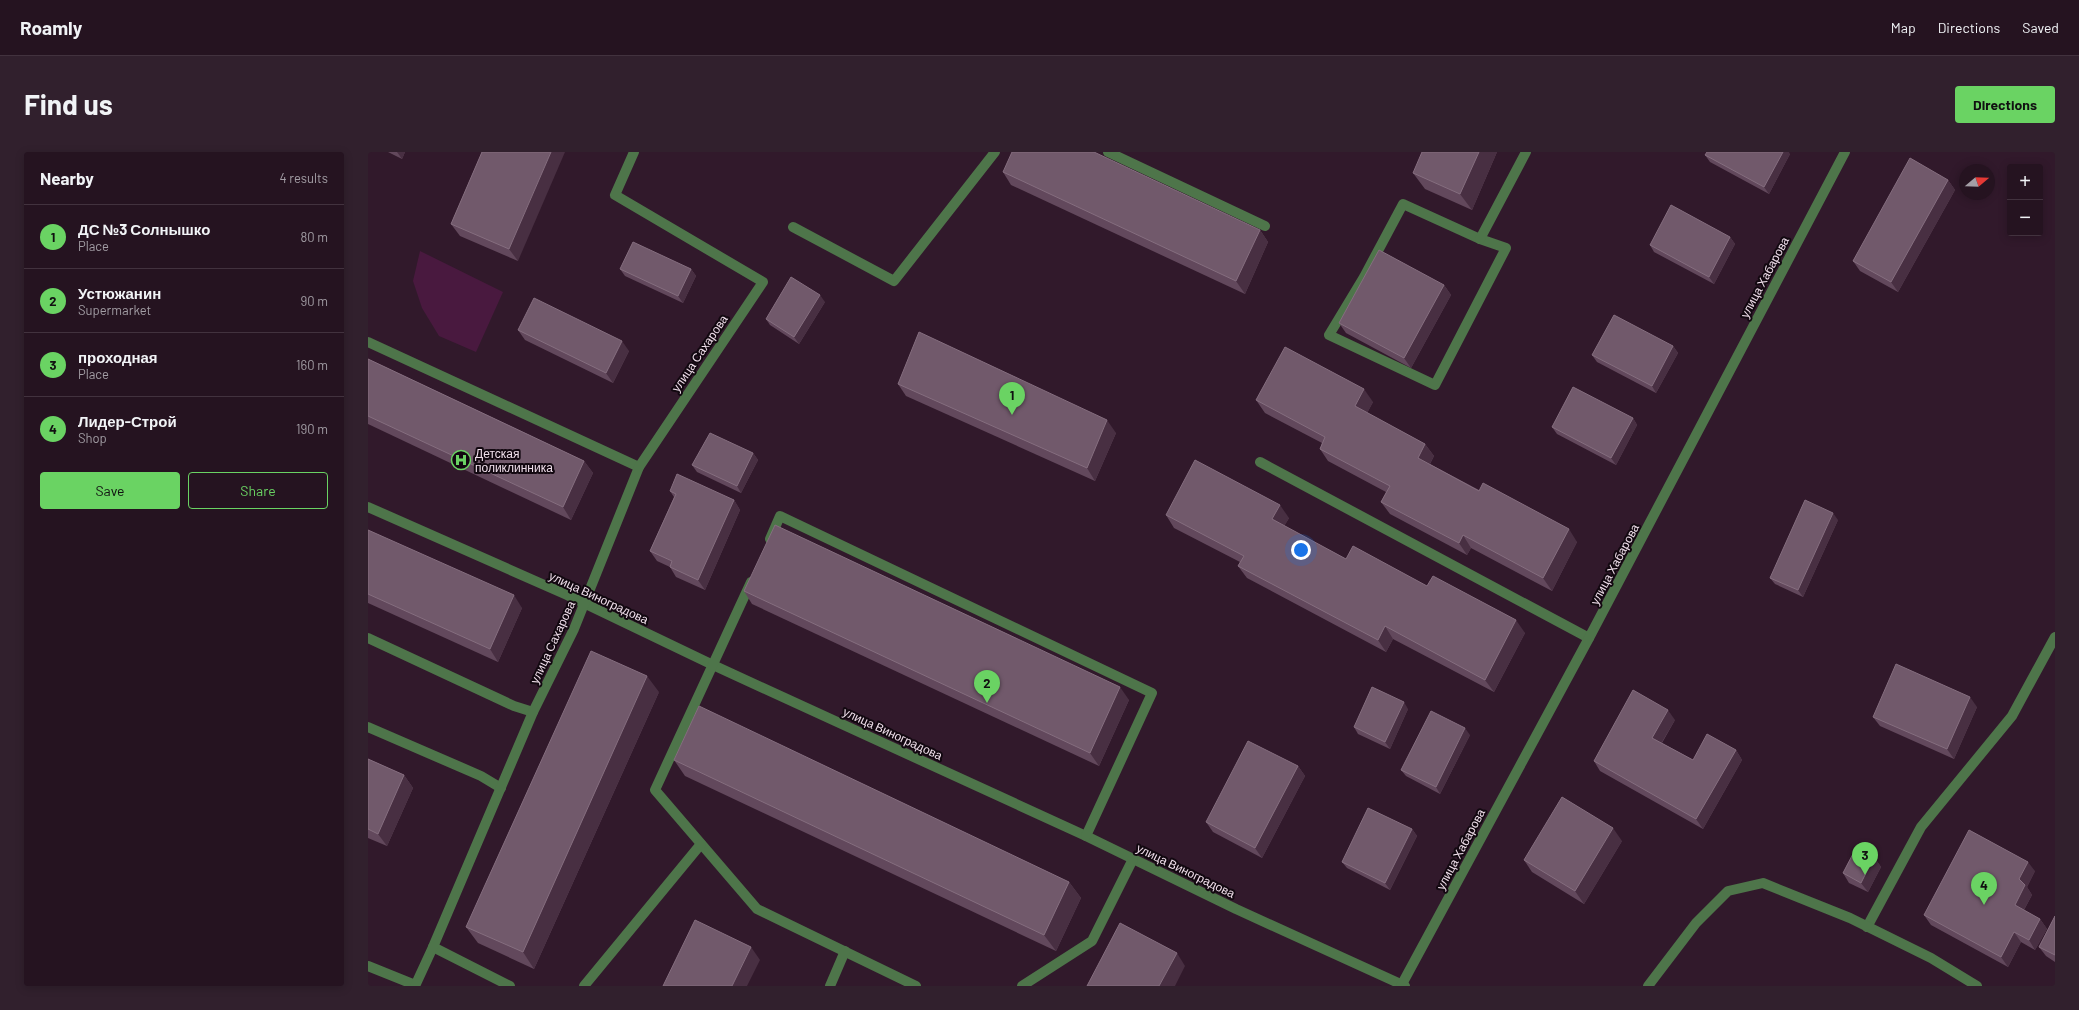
<!DOCTYPE html>
<html lang="en">
<head>
<meta charset="utf-8">
<style>
  body { margin:0; font-family:Barlow,sans-serif; background:#31202d; color:#f1f3f6 }
  .controls { position:absolute; right:12px; top:12px; display:grid; overflow:hidden; border-radius:4px; box-shadow:0 2px 10px #0003 }
  .controls button { width:36px; height:36px; display:grid; place-items:center; padding:0; border:0; border-bottom:1px solid #42323e; background:#251320; color:#f1f3f6; font:20px sans-serif }
  .compass { position:absolute; left:1591px; top:12px; width:36px; height:36px; border-radius:50%; background:#251320; box-shadow:0 2px 10px #0003; rotate:71deg }
  .you { position:absolute; left:933px; top:398px; width:14px; height:14px; margin:-10px; border:3px solid #fff; border-radius:50%; background:#1a73e8; box-shadow:0 0 0 6px #1a73e833 }
  .badge { display:grid; place-items:center; width:26px; height:26px; border-radius:50%; background:#6ad363; color:#111; font-size:13px; font-weight:700 }
  .pin { position:absolute; translate:-50% -33px; filter:drop-shadow(0 1px 2px #0008) }
  .pin::after { content:''; position:absolute; top:21px; width:14px; height:12px; background:inherit; clip-path:polygon(0 0,100% 0,50% 100%) }
  .list { margin:0; padding:0; list-style:none }
  h2 { display:flex; justify-content:space-between; align-items:center; height:52px; margin:0; padding:0 16px; font-size:17px }
  h2 small { font-size:13px; font-weight:400; color:#a39ea5 }
  .list li { display:grid; grid-template-columns:26px 1fr auto; gap:12px; align-items:center; box-sizing:border-box; height:64px; padding:0 16px; border-top:1px solid #42323e }
  .list b { display:block; font-size:15px; white-space:nowrap }
  .list p { margin:0; font-size:13px; white-space:nowrap; color:#a39ea5 }
  .list em { font-size:13px; font-style:normal; color:#a39ea5 }
  .actions { display:flex; gap:8px; padding:12px 16px }
  .actions a { flex:1; padding:9px 0; border:1px solid #6ad363; border-radius:4px; text-align:center; font-size:14px; color:#6ad363 }
  .actions .main { background:#6ad363; color:#111 }
  .map { position:relative; flex:none; width:1687px; height:834px; overflow:hidden; border-radius:4px }
  header { display:flex; align-items:center; gap:24px; box-sizing:border-box; height:56px; padding:0 20px; background:#251320; border-bottom:1px solid #42323e }
  header strong { font-size:19px }
  nav { display:flex; gap:22px; margin-inline-start:auto; font-size:14px }
  .intro { display:flex; align-items:center; justify-content:space-between; box-sizing:border-box; height:96px; padding:0 24px }
  h1 { margin:0; font-size:28px }
  .button { padding:10px 18px; border-radius:4px; background:#6ad363; color:#111; font-size:14px; font-weight:700 }
  main { display:flex; gap:24px; padding:0 24px }
  aside { flex:1; background:#251320; border-radius:4px; box-shadow:0 2px 10px #0003 }
  .map>svg:first-child { display:block }
  .green { fill:#49193f }
  .lines { fill:none; stroke-linecap:round; stroke-linejoin:round }
  .minor { stroke:#4e754a; stroke-width:10 }
  .wall { fill:#62485c }
  .shaded-wall { fill:#482f42 }
  .building { fill:#71596b; stroke:#856e7f }
  .labels { text-anchor:middle; dominant-baseline:central; stroke-width:4; stroke-linejoin:round; paint-order:stroke }
  .street-label { font-size:12px; fill:#f0dfeb; stroke:#120810 }
  .poi-label { font-size:12px; fill:#f0dfeb; stroke:#120810; text-anchor:start }
</style>
</head>
<body>
<header>
<strong>Roamly</strong>
<nav><a>Map</a><a>Directions</a><a>Saved</a></nav>
</header>
<div class="intro"><h1>Find us</h1><a class="button">Directions</a></div>
<main>
<aside>
<h2>Nearby<small>4 results</small></h2>
<ul class="list">
<li><span class="badge">1</span><div><b>ДС №3 Солнышко</b><p>Place</p></div><em>80 m</em></li>
<li><span class="badge">2</span><div><b>Устюжанин</b><p>Supermarket</p></div><em>90 m</em></li>
<li><span class="badge">3</span><div><b>проходная</b><p>Place</p></div><em>160 m</em></li>
<li><span class="badge">4</span><div><b>Лидер-Строй</b><p>Shop</p></div><em>190 m</em></li>
</ul>
<div class="actions"><a class="main">Save</a><a>Share</a></div>
</aside>
<div class="map">
<svg width="1687" height="834" viewBox="0 0 1687 834">
  <rect width="100%" height="100%" fill="#31192b"/>
  <polygon class="green" points="52,99 135,140 108,200 71,184 54,156 45,129"/>
  <g class="lines">
    <g class="minor">
      <polyline points="740,0 897,74"/>
      <polygon points="1035,52 1112,87 1138,96 1067,233 961,183 996,125"/>
      <polyline points="425,75 526,129 627,0"/>
      <polyline points="1112,87 1158,0"/>
      <polyline points="0,190 271,315"/>
      <polyline points="892,310 1221,486"/>
      <polyline points="0,355 199,443 345,513 718,684 868,757 1037,834"/>
      <polyline points="402,387 412,364 784,541 718,684"/>
      <polyline points="383,430 287,638 389,757 548,834"/>
      <polyline points="0,486 146,554 165,560"/>
      <polyline points="0,575 113,624 133,636"/>
      <polyline points="1499,775 1553,675 1644,564 1687,485"/>
      <polyline points="65,795 142,834"/>
      <polyline points="0,814 47,833"/>
      <polyline points="47,834 65,795 165,560 206,477 271,315 395,130 247,43 266,0"/>
      <polyline points="216,834 333,692"/>
      <polyline points="462,834 477,799"/>
      <polyline points="654,834 724,789 765,707"/>
      <polyline points="1033,834 1221,486 1477,0"/>
      <polyline points="1280,834 1328,771 1360,739 1395,731 1482,766 1563,806 1609,834"/>
    </g>
  </g>
  <g class="wall">
    <polygon points="20,0 37,0 34,7"/>
    <polygon points="114,0 150,109 92,84 83,72"/>
    <polygon points="1129,0 1104,58 1057,37 1045,21"/>
    <polygon points="1422,2 1401,42 1342,10 1337,3"/>
    <polygon points="635,20 892,78 900,90 877,142 643,33"/>
    <polygon points="1580,28 1587,38 1530,140 1492,119 1485,109"/>
    <polygon points="1362,85 1367,92 1346,132 1286,100 1282,93"/>
    <polygon points="252,117 323,117 328,124 315,151 257,124"/>
    <polygon points="1076,133 1083,143 1043,216 978,181 971,171"/>
    <polygon points="457,150 431,192 402,173 398,167"/>
    <polygon points="150,178 261,199 245,231 157,188"/>
    <polygon points="1305,194 1310,201 1288,241 1229,210 1224,203"/>
    <polygon points="0,207 216,309 225,321 203,368 0,272"/>
    <polygon points="530,232 748,281 727,329 538,244"/>
    <polygon points="888,248 1005,250 999,261 1057,292 1066,304 1062,312 1209,390 1184,439 1103,396 1099,403 1022,362 1013,350 1018,340 960,309 952,297 954,291 897,261"/>
    <polygon points="1265,266 1269,273 1248,313 1189,282 1184,275"/>
    <polygon points="385,301 390,308 373,341 329,320 324,313"/>
    <polygon points="302,339 366,348 372,358 337,438 308,425 302,415 289,409 282,399 306,345"/>
    <polygon points="798,363 921,366 916,374 978,407 1059,434 1157,481 1126,540 1025,487 1018,500 879,426 870,414 872,410 806,376"/>
    <polygon points="1470,368 1435,445 1407,432 1402,426"/>
    <polygon points="0,378 154,456 130,510 0,451"/>
    <polygon points="376,439 761,548 731,614 384,452"/>
    <polygon points="291,540 166,817 110,791 98,775"/>
    <polygon points="1609,555 1586,607 1512,574 1505,565"/>
    <polygon points="1040,557 1022,597 990,582 986,575"/>
    <polygon points="1307,568 1294,591 1325,608 1368,598 1374,608 1335,677 1232,619 1226,609"/>
    <polygon points="1102,583 1072,642 1038,624 1033,618"/>
    <polygon points="0,607 36,623 45,636 19,694 0,686"/>
    <polygon points="306,608 701,730 713,746 688,799 317,624"/>
    <polygon points="930,614 937,624 894,706 845,680 838,670"/>
    <polygon points="1044,677 1049,684 1022,738 979,716 974,710"/>
    <polygon points="1254,689 1216,752 1164,720 1156,708"/>
    <polygon points="1506,705 1513,715 1500,740 1481,731 1475,721"/>
    <polygon points="1667,719 1659,735 1664,743 1656,758 1672,767 1679,777 1667,798 1653,790 1640,815 1563,773 1556,763"/>
    <polygon points="1687,764 1687,810 1678,804 1671,795"/>
  </g>
  <g class="shaded-wall">
    <polygon points="29,0 37,0 34,7"/>
    <polygon points="183,0 197,0 150,109 141,97"/>
    <polygon points="1111,0 1129,0 1104,58 1092,42"/>
    <polygon points="1415,0 1421,0 1422,2 1401,42 1396,35"/>
    <polygon points="1580,28 1587,38 1530,140 1523,130"/>
    <polygon points="892,78 900,90 877,142 868,129"/>
    <polygon points="1362,85 1367,92 1346,132 1341,125"/>
    <polygon points="323,117 328,124 315,151 310,144"/>
    <polygon points="1076,133 1083,143 1043,216 1036,206"/>
    <polygon points="452,143 457,150 431,192 426,185"/>
    <polygon points="254,189 261,199 245,231 238,221"/>
    <polygon points="1305,194 1310,201 1288,241 1284,234"/>
    <polygon points="996,237 1005,250 996,267 987,254"/>
    <polygon points="1265,266 1269,273 1248,313 1243,306"/>
    <polygon points="739,268 748,281 727,329 719,316"/>
    <polygon points="1057,292 1066,304 1058,319 1050,306"/>
    <polygon points="385,301 390,308 373,341 369,334"/>
    <polygon points="216,309 225,321 203,368 195,355"/>
    <polygon points="366,348 372,358 337,438 330,428"/>
    <polygon points="912,353 921,366 913,380 904,367"/>
    <polygon points="1465,361 1470,368 1435,445 1430,438"/>
    <polygon points="1201,377 1209,390 1184,439 1175,426"/>
    <polygon points="1095,383 1103,396 1099,403 1091,391"/>
    <polygon points="146,443 154,456 130,510 122,497"/>
    <polygon points="1148,468 1157,481 1126,540 1117,528"/>
    <polygon points="1017,474 1025,487 1018,500 1010,488"/>
    <polygon points="279,524 291,540 166,817 155,800"/>
    <polygon points="752,535 761,548 731,614 722,601"/>
    <polygon points="1602,545 1609,555 1586,607 1579,597"/>
    <polygon points="1036,550 1040,557 1022,597 1017,590"/>
    <polygon points="1300,558 1307,568 1291,595 1284,586"/>
    <polygon points="1097,576 1102,583 1072,642 1068,635"/>
    <polygon points="1368,598 1374,608 1335,677 1328,667"/>
    <polygon points="930,614 937,624 894,706 887,696"/>
    <polygon points="36,623 45,636 19,694 10,682"/>
    <polygon points="1245,676 1254,689 1216,752 1207,739"/>
    <polygon points="1044,677 1049,684 1022,738 1017,731"/>
    <polygon points="1506,705 1513,715 1500,740 1493,731"/>
    <polygon points="1660,710 1667,719 1659,735 1664,743 1653,763 1647,753 1651,727"/>
    <polygon points="701,730 713,746 688,799 676,783"/>
    <polygon points="1672,767 1679,777 1667,798 1661,788"/>
    <polygon points="1646,780 1653,790 1640,815 1633,805"/>
    <polygon points="383,795 392,808 379,834 364,834"/>
    <polygon points="809,801 817,814 807,834 791,834"/>
  </g>
  <g class="building">
    <polygon points="114,0 183,0 141,97 83,72"/>
    <polygon points="644,0 726,0 892,78 868,129 635,20"/>
    <polygon points="1054,0 1111,0 1092,42 1045,21"/>
    <polygon points="1339,0 1415,0 1396,35 1337,3"/>
    <polygon points="1542,6 1580,28 1523,130 1485,109"/>
    <polygon points="1303,53 1362,85 1341,125 1282,93"/>
    <polygon points="265,90 323,117 310,144 252,117"/>
    <polygon points="1011,98 1076,133 1036,206 971,171"/>
    <polygon points="423,125 452,143 426,185 398,167"/>
    <polygon points="166,146 254,189 238,221 150,178"/>
    <polygon points="1246,163 1305,194 1284,234 1224,203"/>
    <polygon points="551,180 739,268 719,316 530,232"/>
    <polygon points="917,195 996,237 987,254 1057,292 1050,306 1111,339 1115,331 1201,377 1175,426 1095,383 1091,391 1013,350 1022,334 952,297 957,285 888,248"/>
    <polygon points="0,207 216,309 195,355 0,264"/>
    <polygon points="1205,235 1265,266 1243,306 1184,275"/>
    <polygon points="342,281 385,301 369,334 324,313"/>
    <polygon points="827,308 912,353 904,367 978,407 985,394 1059,434 1065,424 1148,468 1117,528 1017,474 1010,488 870,414 876,404 798,363"/>
    <polygon points="309,322 366,348 330,428 302,415 304,409 282,399 308,342 302,339"/>
    <polygon points="1437,348 1465,361 1430,438 1402,426"/>
    <polygon points="407,373 752,535 722,601 376,439"/>
    <polygon points="0,378 146,443 122,497 0,442"/>
    <polygon points="223,499 279,524 155,800 98,775"/>
    <polygon points="1528,512 1602,545 1579,597 1505,565"/>
    <polygon points="1004,535 1036,550 1017,590 986,575"/>
    <polygon points="1265,538 1300,558 1284,586 1325,608 1339,582 1368,598 1328,667 1226,609"/>
    <polygon points="331,554 701,730 676,783 306,608"/>
    <polygon points="1063,559 1097,576 1068,635 1033,618"/>
    <polygon points="880,589 930,614 887,696 838,670"/>
    <polygon points="0,607 36,623 10,682 0,677"/>
    <polygon points="1194,645 1245,676 1207,739 1156,708"/>
    <polygon points="1000,656 1044,677 1017,731 974,710"/>
    <polygon points="1601,678 1660,710 1651,727 1657,733 1647,753 1672,767 1661,788 1646,780 1633,805 1556,763"/>
    <polygon points="1488,696 1506,705 1493,731 1475,721"/>
    <polygon points="1687,764 1687,803 1671,795"/>
    <polygon points="327,768 383,795 364,834 295,834"/>
    <polygon points="752,771 809,801 791,834 719,834"/>
  </g>
  <defs>
    <g id="hospital-ring" transform="scale(1)"><circle r="9.5" fill="#120810" stroke="#6ad363" stroke-width="1.5"/><path d="M-5-5h3v3.5h4V-5h3V5h-3V1.5h-4V5h-3Z" fill="#6ad363"/></g>
  </defs>
  <g fill-rule="evenodd">
    <use href="#hospital-ring" x="93" y="308"/>
  </g>
  <g class="labels">
    <g class="street-label">
      <text transform="translate(1396 125) rotate(-62)">улица Хабарова</text>
      <text transform="translate(331 201) rotate(-56)">улица Сахарова</text>
      <text transform="translate(1246 412) rotate(-62)">улица Хабарова</text>
      <text transform="translate(231 445) rotate(25)">улица Виноградова</text>
      <text transform="translate(184 490) rotate(-65)">улица Сахарова</text>
      <text transform="translate(525 581) rotate(25)">улица Виноградова</text>
      <text transform="translate(1092 697) rotate(-62)">улица Хабарова</text>
      <text transform="translate(818 718) rotate(26)">улица Виноградова</text>
    </g>
    <g class="poi-label">
      <text x="107" y="301">Детская<tspan x="107" dy="14">поликлинника</tspan></text>
    </g>
  </g>
</svg>
<div class="controls">
<button>+</button>
<button>−</button>
</div>
<svg class="compass" viewBox="-18 -18 36 36"><path d="M0-13l5 13h-10z" fill="#e53935"/><path d="M0 13l5-13h-10z" fill="#a39ea5"/></svg>
<div class="you"></div>
<div class="pin badge" style="left:644px;top:263px">1</div>
<div class="pin badge" style="left:619px;top:551px">2</div>
<div class="pin badge" style="left:1497px;top:723px">3</div>
<div class="pin badge" style="left:1616px;top:753px">4</div>
</div>
</main>
</body>
</html>
